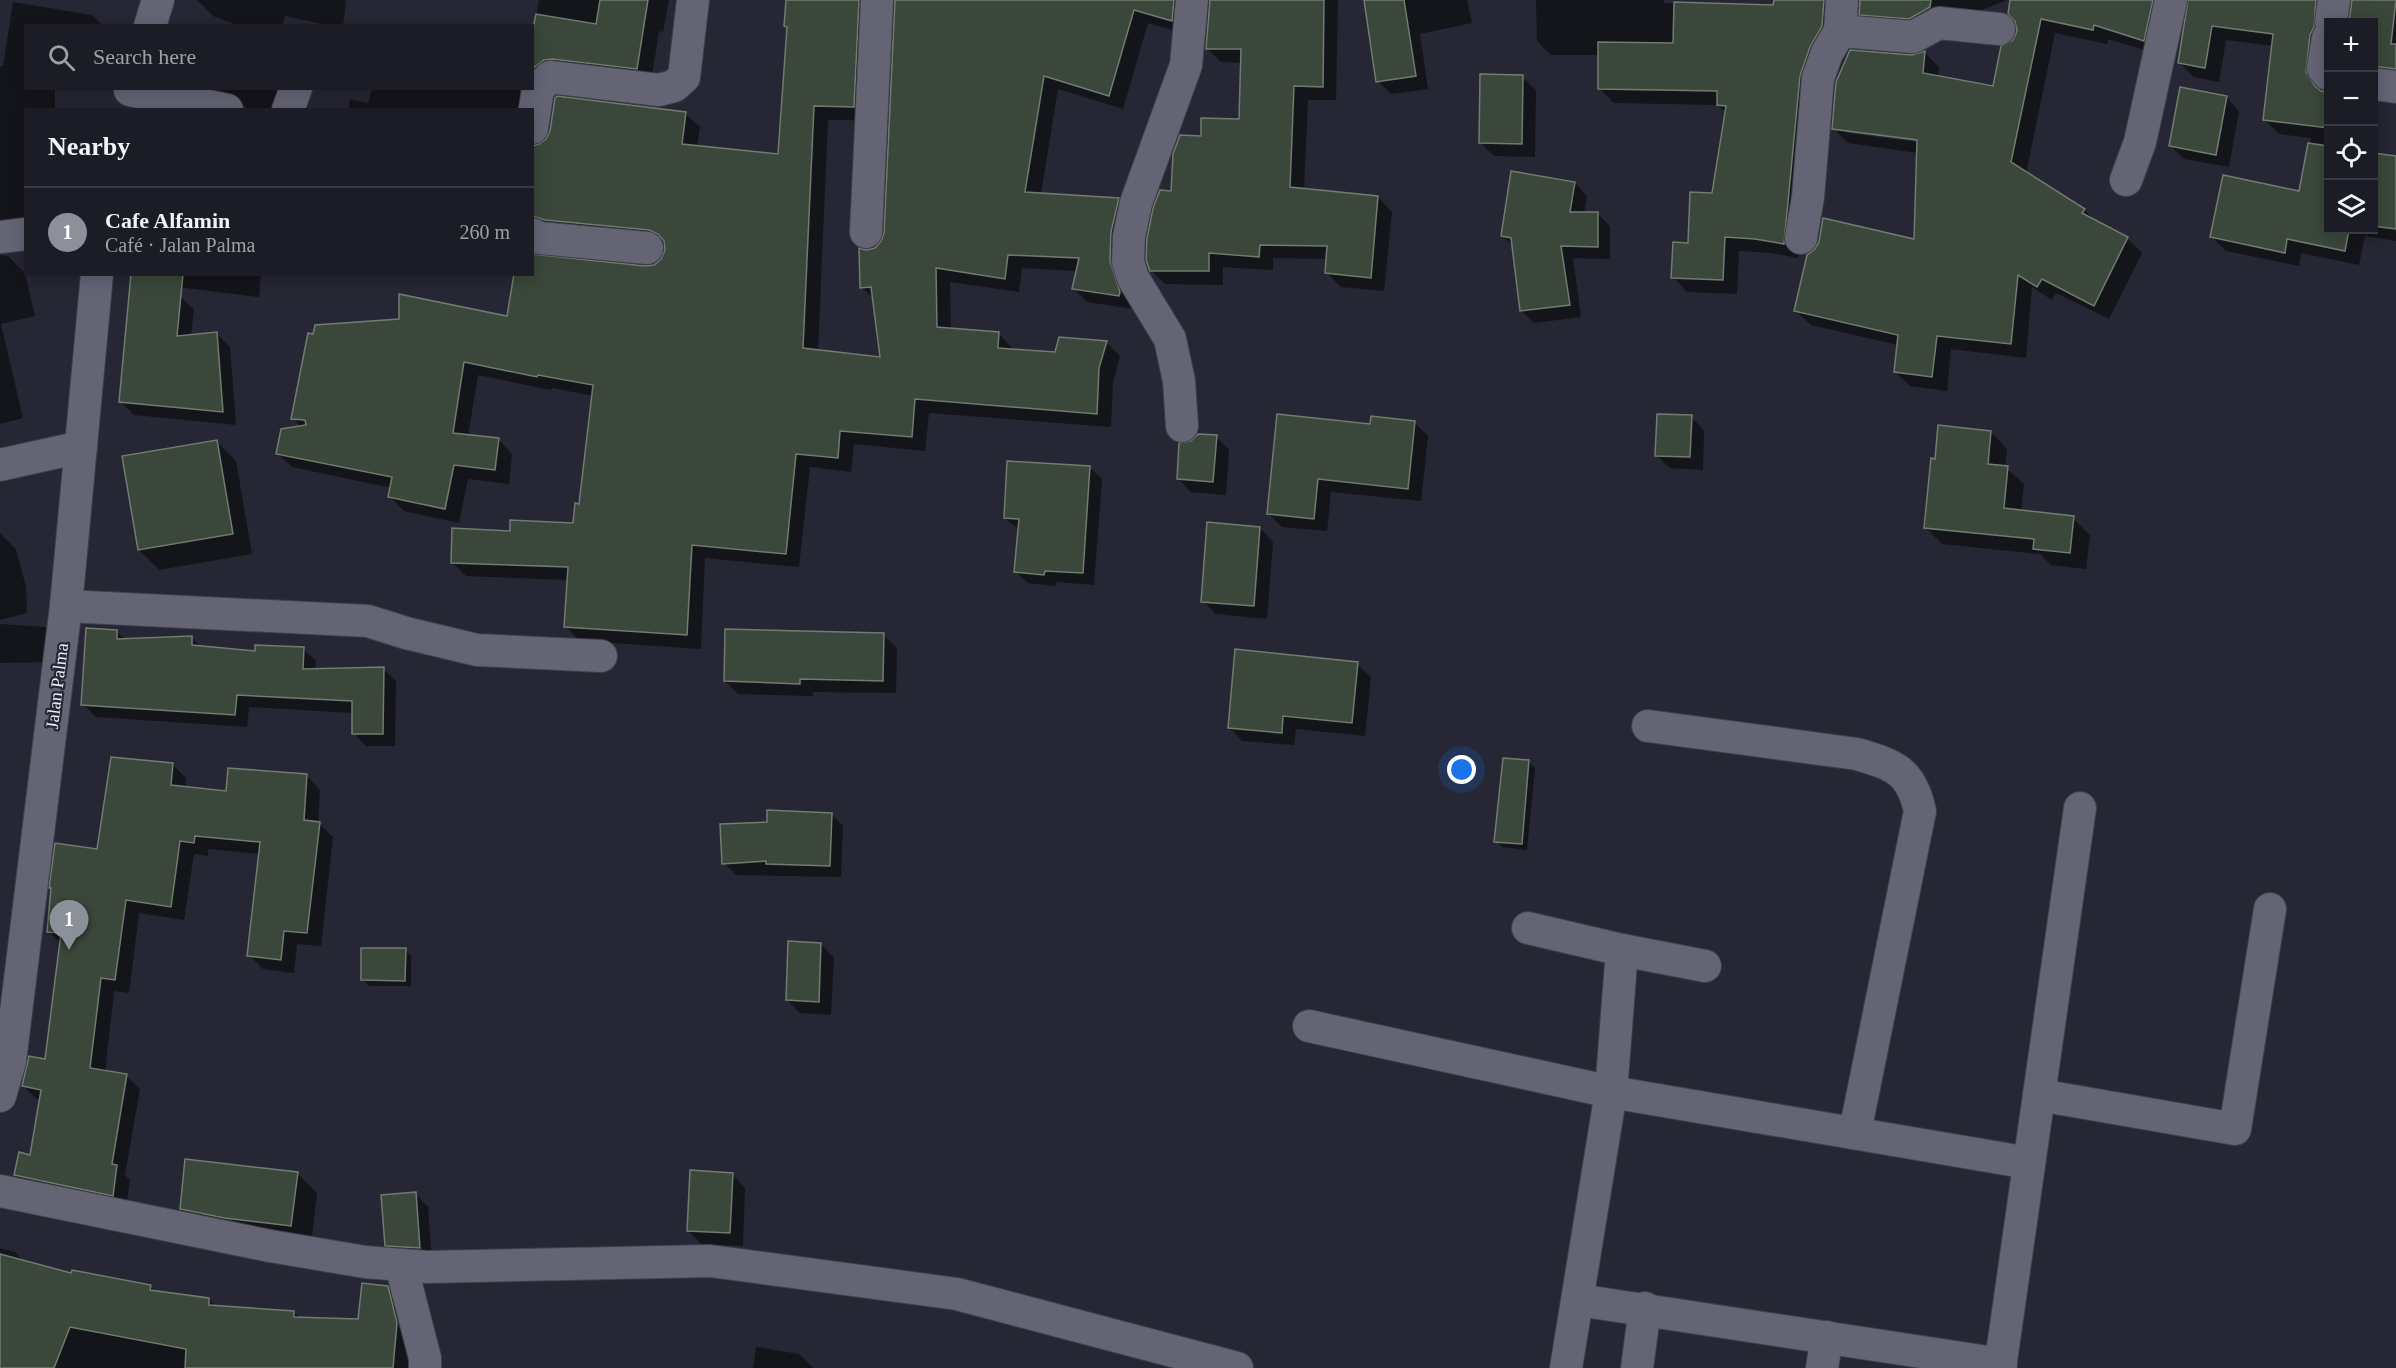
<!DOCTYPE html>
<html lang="en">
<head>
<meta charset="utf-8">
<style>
  body { margin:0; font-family:"Times New Roman",serif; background:#25252f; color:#f1f3f6 }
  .controls { position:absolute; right:18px; top:18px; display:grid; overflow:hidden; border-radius:0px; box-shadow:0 3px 15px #0003 }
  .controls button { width:54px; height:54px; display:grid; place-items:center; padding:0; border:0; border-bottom:2px solid #3a3a44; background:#1c1c27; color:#f1f3f6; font:30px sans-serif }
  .you { position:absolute; left:1462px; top:770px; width:21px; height:21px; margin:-15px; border:4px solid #fff; border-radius:50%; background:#1a73e8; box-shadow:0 0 0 9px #1a73e833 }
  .badge { display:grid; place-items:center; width:39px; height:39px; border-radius:50%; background:#8c9099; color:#fff; font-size:20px; font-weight:700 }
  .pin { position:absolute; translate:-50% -50px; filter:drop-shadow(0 2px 3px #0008) }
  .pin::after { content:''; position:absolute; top:32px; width:21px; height:18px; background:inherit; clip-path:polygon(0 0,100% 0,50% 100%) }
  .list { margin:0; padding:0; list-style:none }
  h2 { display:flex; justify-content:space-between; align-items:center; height:78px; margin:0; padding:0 24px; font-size:26px }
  h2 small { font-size:20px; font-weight:400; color:#a0a1a7 }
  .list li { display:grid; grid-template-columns:39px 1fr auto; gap:18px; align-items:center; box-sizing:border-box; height:90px; padding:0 24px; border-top:2px solid #3a3a44 }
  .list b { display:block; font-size:22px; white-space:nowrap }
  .list p { margin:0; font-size:20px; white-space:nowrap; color:#a0a1a7 }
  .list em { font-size:20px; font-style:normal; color:#a0a1a7 }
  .icon { flex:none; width:33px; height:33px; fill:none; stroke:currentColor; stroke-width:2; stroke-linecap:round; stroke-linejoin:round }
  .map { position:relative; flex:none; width:2396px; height:1368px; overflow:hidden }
  .search { position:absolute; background:#1c1c27; box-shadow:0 3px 15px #0003; left:24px; top:24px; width:510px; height:66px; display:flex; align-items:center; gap:15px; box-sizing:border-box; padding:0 21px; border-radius:0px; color:#a0a1a7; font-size:22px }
  .panel { position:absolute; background:#1c1c27; box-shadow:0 3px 15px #0003; left:24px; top:108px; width:510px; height:168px; border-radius:0px }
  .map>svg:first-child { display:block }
  .shadow { fill:#0007; fill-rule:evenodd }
  .building { fill:#3b473a; stroke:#707c6e; stroke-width:1.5 }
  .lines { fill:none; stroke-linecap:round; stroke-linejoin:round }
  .minor-casing { stroke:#40404b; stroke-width:34 }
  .minor { stroke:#646475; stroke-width:32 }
  .labels { text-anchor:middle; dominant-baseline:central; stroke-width:4.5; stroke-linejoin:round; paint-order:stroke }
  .street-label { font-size:18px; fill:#ededf7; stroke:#262634 }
</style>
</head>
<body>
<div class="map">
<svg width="2396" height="1368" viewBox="0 0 2396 1368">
  <rect width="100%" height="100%" fill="#262634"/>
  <g class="shadow">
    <polygon points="197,0 346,0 343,26 331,26 285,16 283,26 240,26 213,16"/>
    <polygon points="537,0 669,0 663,32 659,31 651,83 567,73 532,110 348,110 350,99 368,103 372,88 532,88 532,42 539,0"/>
    <polygon points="787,0 881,0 868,120 828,120 818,351 882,359 874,299 861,287 866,251 875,249 883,242 885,233 896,0 1196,0 1186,34 1148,23 1123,109 1058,89 1041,194 1118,199 1132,214 1133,309 1087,302 1073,288 1078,271 1022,268 1019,292 950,282 951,330 998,333 1012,348 1012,350 1056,353 1106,342 1120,356 1113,383 1111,427 929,413 925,451 854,444 851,472 810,467 799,567 705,558 701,649 580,641 566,627 568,580 466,576 452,562 511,533 574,525 580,506 593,396 552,388 551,390 478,375 468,436 498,439 512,454 509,484 468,479 459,523 404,511 390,497 392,488 292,467 277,453 301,427 293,418 508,318 532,274 645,267 656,265 663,259 666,249 664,244 560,234 532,237 532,147 685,113 700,127 697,147 779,156 788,28 786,26"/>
    <polygon points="1211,0 1338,0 1336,100 1308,100 1304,190 1378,197 1392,212 1384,291 1341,287 1326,272 1328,259 1273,258 1273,270 1223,267 1223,285 1165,284 1151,270 1173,192 1202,138 1240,121 1242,63 1221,62 1207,48"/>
    <polygon points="1366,0 1467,0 1472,23 1420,34 1428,89 1391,94 1378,81"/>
    <polygon points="1536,0 1664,0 1664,3 1775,6 1775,0 1847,0 1814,91 1798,258 1771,253 1739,251 1737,294 1687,292 1673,277 1713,195 1726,113 1718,105 1614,103 1599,88 1600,55 1551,55 1537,41"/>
    <polygon points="1860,0 2007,0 1959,19 1875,29 1861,14"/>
    <path d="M 2012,0 L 2176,0 L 2158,54 L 2108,39 L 2107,44 L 2055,33 L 2026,174 L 2084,210 L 2097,222 L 2127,238 L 2142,253 L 2109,319 L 2056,293 L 2052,300 L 2032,287 L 2026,358 L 1951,349 L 1947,391 L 1910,386 L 1895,372 L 1898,345 L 1811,325 L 1796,311 L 1916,241 L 1918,153 L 1848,143 L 1833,128 L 1912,56 L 1925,53 L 1939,67 L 1938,78 L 1994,88 L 2018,32 ZM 1847,129 L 1924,140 L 1924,143 L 1847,133 Z"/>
    <polygon points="2190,0 2339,0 2324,50 2320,88 2322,93 2328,93 2328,230 2374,230 2374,155 2396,158 2396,241 2365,236 2359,265 2301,253 2299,266 2226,251 2212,237 2300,193 2311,138 2279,134 2265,120 2273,46 2226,40 2219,82 2194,77 2179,62"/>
    <polygon points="2353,0 2396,0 2396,81 2374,89 2374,22 2351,22"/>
    <polygon points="13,2 92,15 103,26 26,26 26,88 55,88 55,110 26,110 26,220 0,248 0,66 3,66"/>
    <polygon points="1522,77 1536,90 1535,157 1494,156 1481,143"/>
    <polygon points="173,88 284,88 279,110 246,110 246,107 177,93"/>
    <polygon points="2226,97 2239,111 2229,167 2184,159 2171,146"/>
    <polygon points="1575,183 1587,196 1584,213 1598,214 1610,226 1610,259 1573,258 1581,317 1534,323 1522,311 1513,246 1502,235"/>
    <polygon points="0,255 8,256 25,273 35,316 1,324 23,418 0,424"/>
    <polygon points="164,274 261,274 259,297 177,287"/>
    <polygon points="180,296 194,310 191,336 217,334 230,347 236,425 134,415 121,402"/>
    <polygon points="1691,417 1704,430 1703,470 1670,468 1656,455"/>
    <polygon points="1414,422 1428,436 1421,501 1331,492 1327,531 1282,527 1269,514 1372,425"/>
    <polygon points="1991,432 2007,449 2005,467 2024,484 2021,512 2073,518 2090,535 2086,569 2051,565 2040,554 1942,544 1925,527 1936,460"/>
    <polygon points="1216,437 1229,450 1226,495 1191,492 1178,478 1192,443"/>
    <polygon points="216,441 236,461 252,554 159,570 139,550"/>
    <polygon points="1089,467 1102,479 1094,585 1056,582 1056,586 1028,583 1015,571 1020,530 1005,518"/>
    <polygon points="1260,528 1273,542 1267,619 1216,614 1203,601"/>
    <polygon points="0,533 16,549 26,587 27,613 0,620"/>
    <polygon points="0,624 45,627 60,642 58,662 0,663"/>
    <polygon points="116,631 125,640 191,637 201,647 256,653 303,649 316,661 315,670 383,669 396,681 395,746 366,746 354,733 353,713 249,707 247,727 96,717 83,704"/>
    <polygon points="884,635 897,648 896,693 813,692 813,696 738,694 725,681"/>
    <polygon points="1357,664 1371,677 1365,736 1296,729 1294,745 1242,741 1229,727"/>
    <polygon points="1529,762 1535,768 1527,850 1502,847 1496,841"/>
    <polygon points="172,764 186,778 185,788 228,792 307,776 320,790 318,823 333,837 321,946 297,944 294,973 263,969 249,955 260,854 208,849 208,856 194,854 184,920 139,913 129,993 114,991 105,1072 126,1076 140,1089 125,1175 130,1180 126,1209 29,1189 15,1175 31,1157 40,1100 37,1099 23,1086 46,1061 61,943 49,931 98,851"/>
    <polygon points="831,814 843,826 841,877 736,875 724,863 768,823"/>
    <polygon points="821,944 834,958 831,1015 800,1013 787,1000"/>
    <polygon points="405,950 411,956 411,986 369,986 363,980"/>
    <polygon points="297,1173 317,1193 311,1245 201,1229 181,1209"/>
    <polygon points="732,1174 745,1188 743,1246 701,1244 688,1230"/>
    <polygon points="415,1194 428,1207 432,1261 400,1258 387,1245"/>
    <polygon points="0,1248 15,1252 25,1263 72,1275 150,1286 156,1292 209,1299 216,1307 294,1312 300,1319 359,1320 387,1287 402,1302 412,1339 409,1368 0,1368"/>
    <polygon points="756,1347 799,1354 813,1368 753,1368"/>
  </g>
  <g class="building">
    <polygon points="600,0 648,0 637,69 552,59 544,60 532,69 532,32 536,14 596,24"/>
    <polygon points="786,0 859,0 854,107 814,106 803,348 880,357 871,287 860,288 859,248 866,250 875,248 881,241 884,233 895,0 1174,0 1172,21 1134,10 1109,96 1044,76 1025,192 1119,198 1111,232 1110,261 1120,292 1119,296 1072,289 1079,258 1008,255 1005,279 936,268 937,327 999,332 998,348 1055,352 1059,337 1107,341 1099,368 1097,414 915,399 912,437 840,431 838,458 796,454 786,554 692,545 687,635 564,627 568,567 451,563 452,528 510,531 510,520 573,523 575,503 579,504 593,385 538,375 537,377 464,362 453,433 499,438 495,470 454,465 445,509 388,497 392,477 276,454 281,429 306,425 305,420 291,419 308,333 313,334 315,325 399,319 399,294 507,316 514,274 532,274 532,254 645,266 654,265 661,259 665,250 664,241 658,234 649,230 545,220 532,216 532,146 539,144 546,139 550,131 555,98 557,96 686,112 682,144 778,154 787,27 784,26"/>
    <polygon points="1210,0 1324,0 1323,87 1294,86 1290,187 1378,196 1371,278 1325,273 1327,246 1260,245 1259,257 1209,253 1209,271 1150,271 1146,260 1147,238 1153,208 1160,190 1171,191 1173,154 1180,135 1201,136 1201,118 1239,119 1241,49 1206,49"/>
    <polygon points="1364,0 1404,0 1416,76 1376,82"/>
    <polygon points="1774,0 1824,0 1822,26 1810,47 1800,76 1784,244 1755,239 1725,237 1723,280 1671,278 1673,242 1688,243 1690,192 1712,193 1726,106 1717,105 1717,91 1598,89 1598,42 1673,43 1674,2 1773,5"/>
    <polygon points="1860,0 1931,0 1930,7 1909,19 1859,15"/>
    <polygon points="2010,0 2153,0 2144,41 2094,25 2093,30 2041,19 2011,162 2085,209 2082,213 2128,237 2094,306 2042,279 2037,287 2018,275 2011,344 1937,336 1932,377 1894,372 1898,335 1794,311 1807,255 1814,250 1819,242 1823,218 1914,239 1917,140 1832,129 1836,82 1850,50 1912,55 1925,51 1923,73 1993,86 2001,46 2013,40 2017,31 2015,21 2008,14"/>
    <polygon points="2188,0 2316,0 2314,27 2310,35 2306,72 2315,86 2321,91 2328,92 2328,128 2263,120 2273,34 2212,26 2205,68 2178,63"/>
    <polygon points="2352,0 2396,0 2391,44 2396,44 2396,69 2373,66 2373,22 2349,22"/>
    <polygon points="1480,74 1523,75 1522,144 1479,143"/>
    <polygon points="2180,87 2227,96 2216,155 2169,146"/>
    <polygon points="2308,143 2328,146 2328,230 2349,230 2345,251 2287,239 2285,253 2210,237 2223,175 2299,191"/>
    <polygon points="2373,153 2396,156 2396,229 2373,226"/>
    <polygon points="1511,171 1575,182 1570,212 1598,212 1598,247 1561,246 1570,305 1520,311 1511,238 1501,236"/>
    <polygon points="131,274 183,274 177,336 217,332 223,412 119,402"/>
    <polygon points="1277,414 1370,424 1371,416 1415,421 1408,489 1318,479 1314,519 1267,514"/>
    <polygon points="1657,414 1692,415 1690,457 1655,456"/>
    <polygon points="1938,425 1991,431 1988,464 2008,466 2004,508 2074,516 2070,553 2033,549 2034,539 1924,528 1931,458 1935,459"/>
    <polygon points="1198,434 1217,435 1213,482 1177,479 1179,443 1191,441"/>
    <polygon points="217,440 233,534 138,550 122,456"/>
    <polygon points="1007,461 1090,466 1083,573 1045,571 1044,575 1014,572 1019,519 1004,518"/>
    <polygon points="1207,522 1260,527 1254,606 1201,602"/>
    <polygon points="86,628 117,630 117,639 192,636 192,645 255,651 255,645 304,647 303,669 384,667 383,734 352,734 352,701 237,695 235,715 81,705"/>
    <polygon points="725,629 884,633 883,681 800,679 800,684 724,681"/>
    <polygon points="1235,649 1358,662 1352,723 1283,716 1282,733 1228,728"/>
    <polygon points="111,757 173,763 171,785 226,791 228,768 307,774 304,820 320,822 307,933 284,931 281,960 247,956 260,842 195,836 194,843 180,841 171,907 126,900 115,980 101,978 90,1068 127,1074 112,1164 117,1165 113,1196 14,1175 19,1152 30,1155 41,1090 22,1086 29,1056 45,1059 61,933 47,932 51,888 49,888 55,843 97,849"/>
    <polygon points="1503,758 1529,760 1522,844 1494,842"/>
    <polygon points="767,810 832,813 830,866 766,864 766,861 722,864 720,824 767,822"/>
    <polygon points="788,941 821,943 819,1002 786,1000"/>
    <polygon points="361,948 406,948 405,981 361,980"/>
    <polygon points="185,1159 298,1172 291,1226 224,1218 180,1209"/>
    <polygon points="690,1170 733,1173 730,1233 687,1231"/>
    <polygon points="416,1192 420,1248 385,1246 381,1195"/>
    <polygon points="0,1254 71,1273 72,1270 151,1285 150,1290 209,1298 209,1305 294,1311 294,1317 358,1319 362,1283 388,1286 397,1323 393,1368 185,1368 186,1349 70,1327 54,1368 0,1368"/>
  </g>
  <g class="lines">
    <g class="minor-casing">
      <g id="minor">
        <polyline points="2331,22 2334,0"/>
        <polyline points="150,26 158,0"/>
        <polyline points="1840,31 1913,37 1939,23 1999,29"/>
        <polyline points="2328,38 2323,68 2328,74"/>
        <polyline points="2374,84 2396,87"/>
        <polyline points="130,90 227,110"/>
        <polyline points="288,110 296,88"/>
        <polyline points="532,128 538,89 550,77 659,90 674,86 684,77 693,0"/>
        <polyline points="2126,180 2140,142 2171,0"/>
        <polyline points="866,232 877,0"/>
        <polyline points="532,234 540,238 647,248"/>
        <polyline points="0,237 26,234"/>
        <polyline points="1801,238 1808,197 1818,78 1827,53 1840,31 1842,0"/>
        <polyline points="1182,426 1179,381 1170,339 1133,278 1128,262 1129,236 1136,203 1186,65 1192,0"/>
        <polyline points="0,465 81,447"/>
        <polyline points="66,606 368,621 406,633 477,650 601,656"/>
        <path d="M 1648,726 L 1857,754 C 1894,765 1911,770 1920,811 L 1855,1132"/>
        <polyline points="1528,928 1622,950 1611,1092 1566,1368"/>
        <polyline points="1622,950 1705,966"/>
        <polyline points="1309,1026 1611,1092 2029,1163"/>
        <polyline points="2039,1095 2235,1129 2270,909"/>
        <polyline points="0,1096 10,1061 66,606 97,274"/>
        <polyline points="0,1191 270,1246 365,1262 427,1267 710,1261 957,1294 1237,1368"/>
        <polyline points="401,1265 425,1358 425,1368"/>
        <polyline points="1578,1300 2001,1364"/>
        <polyline points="1637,1368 1645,1308"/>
        <polyline points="1822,1368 1827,1337"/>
        <polyline points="2000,1368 2080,808"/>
      </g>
    </g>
    <use href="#minor" class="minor"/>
  </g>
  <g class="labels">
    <g class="street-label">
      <text transform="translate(57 686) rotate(-83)">Jalan Palma</text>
    </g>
  </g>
</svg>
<div class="controls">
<button>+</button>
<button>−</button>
<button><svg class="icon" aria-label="locate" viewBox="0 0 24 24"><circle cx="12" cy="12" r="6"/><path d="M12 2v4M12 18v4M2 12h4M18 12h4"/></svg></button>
<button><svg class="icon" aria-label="layers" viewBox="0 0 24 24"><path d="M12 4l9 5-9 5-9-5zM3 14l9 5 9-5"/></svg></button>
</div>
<div class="you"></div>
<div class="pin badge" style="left:69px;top:950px">1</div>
<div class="search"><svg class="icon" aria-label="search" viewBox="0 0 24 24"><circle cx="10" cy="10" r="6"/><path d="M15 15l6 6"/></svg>Search here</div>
<section class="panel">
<h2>Nearby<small></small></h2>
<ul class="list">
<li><span class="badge">1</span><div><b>Cafe Alfamin</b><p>Café · Jalan Palma</p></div><em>260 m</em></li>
</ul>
</section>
</div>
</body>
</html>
